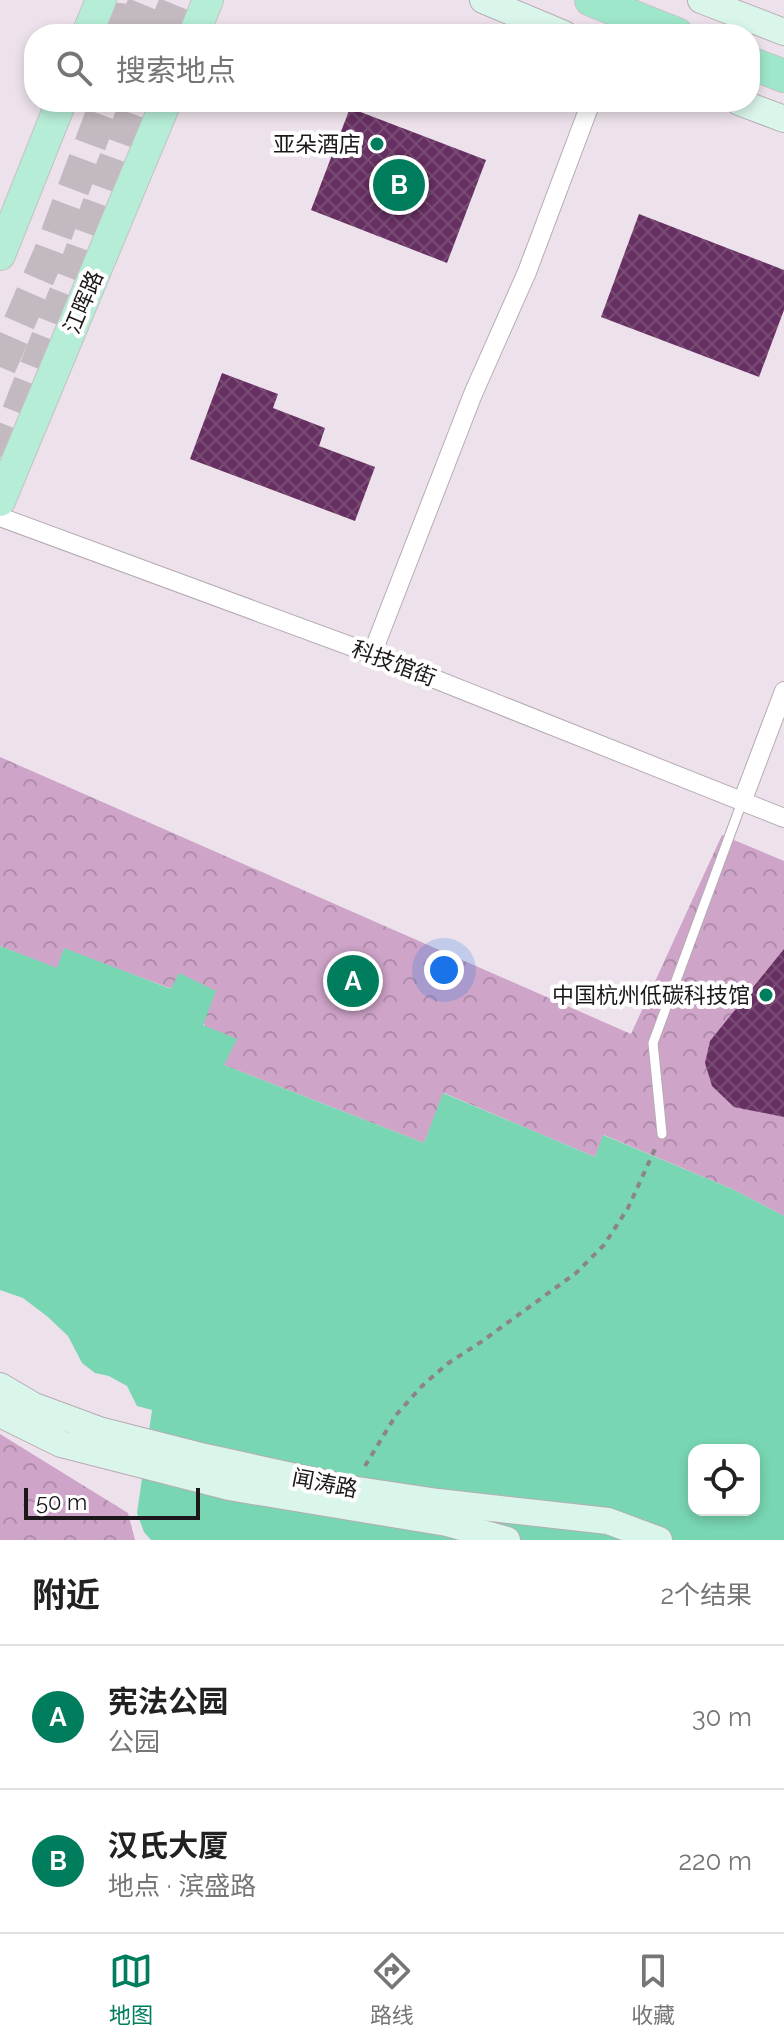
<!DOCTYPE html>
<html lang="zh">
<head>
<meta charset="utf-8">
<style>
  body { margin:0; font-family:Raleway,"Noto Sans SC",sans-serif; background:#f2f2f2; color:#222 }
  .controls { position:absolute; right:24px; bottom:24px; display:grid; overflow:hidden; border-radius:16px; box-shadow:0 4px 12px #0003 }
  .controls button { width:72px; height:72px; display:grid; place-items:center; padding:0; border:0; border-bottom:2px solid #e0e0e0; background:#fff; color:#222; font:40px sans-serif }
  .scale { position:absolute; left:24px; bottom:20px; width:176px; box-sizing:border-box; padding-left:8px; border:4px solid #1b171a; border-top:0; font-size:22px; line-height:28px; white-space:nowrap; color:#1b171a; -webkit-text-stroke:6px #fff; paint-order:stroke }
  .you { position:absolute; left:444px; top:970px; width:28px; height:28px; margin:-20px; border:6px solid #fff; border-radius:50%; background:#1a73e8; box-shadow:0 0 0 12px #1a73e833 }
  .badge { display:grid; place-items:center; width:52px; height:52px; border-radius:50%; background:#007d5d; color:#fff; font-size:26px; font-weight:700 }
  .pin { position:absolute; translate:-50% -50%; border:4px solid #fff; box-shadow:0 2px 8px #0006 }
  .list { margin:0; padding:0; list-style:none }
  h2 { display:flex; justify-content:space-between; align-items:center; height:104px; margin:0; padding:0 32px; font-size:34px }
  h2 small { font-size:26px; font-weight:400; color:#767676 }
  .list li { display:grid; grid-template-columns:52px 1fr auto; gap:24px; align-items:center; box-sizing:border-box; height:144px; padding:0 32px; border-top:2px solid #e0e0e0 }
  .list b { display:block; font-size:30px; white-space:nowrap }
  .list p { margin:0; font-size:26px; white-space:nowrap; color:#767676 }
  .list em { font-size:26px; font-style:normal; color:#767676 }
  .icon { flex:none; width:44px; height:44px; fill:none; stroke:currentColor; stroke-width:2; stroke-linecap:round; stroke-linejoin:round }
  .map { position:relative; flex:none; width:784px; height:1540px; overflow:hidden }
  .search { position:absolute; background:#fff; box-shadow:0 4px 12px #0003; left:24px; right:24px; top:24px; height:88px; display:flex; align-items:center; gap:20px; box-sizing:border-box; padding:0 28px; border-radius:32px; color:#767676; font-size:30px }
  .sheet { height:392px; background:#fff }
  nav { display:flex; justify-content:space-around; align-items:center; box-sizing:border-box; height:112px; border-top:2px solid #e0e0e0; background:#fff; font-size:22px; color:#767676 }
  nav a { display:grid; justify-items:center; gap:4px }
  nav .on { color:#007d5d }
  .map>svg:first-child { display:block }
  .park { fill:url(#park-crowns) }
  .water { fill:#78d6b2; fill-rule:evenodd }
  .building { fill:url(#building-cross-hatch) }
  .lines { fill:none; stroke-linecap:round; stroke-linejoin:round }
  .trunk-tunnel { stroke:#c3b9c1; stroke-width:32; stroke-dasharray:32 16; stroke-linecap:butt }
  .service-casing { stroke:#b6abb4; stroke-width:11 }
  .minor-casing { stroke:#b6abb4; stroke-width:20 }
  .secondary-casing { stroke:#b6abb4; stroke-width:28 }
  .primary-casing { stroke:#c4c3c3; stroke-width:32 }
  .trunk-casing { stroke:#c4c3c3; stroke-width:34 }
  .path { stroke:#8c848a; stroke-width:4; stroke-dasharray:6 6; stroke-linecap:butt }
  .service { stroke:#fff; stroke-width:9 }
  .minor { stroke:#fff; stroke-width:18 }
  .secondary { stroke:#daf6eb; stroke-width:26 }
  .primary { stroke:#b6edd7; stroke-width:30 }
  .trunk { stroke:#9ee7ca; stroke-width:32 }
  .poi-dot { fill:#007d5d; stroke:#fff; stroke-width:3 }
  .labels { text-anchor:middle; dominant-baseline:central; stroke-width:8; stroke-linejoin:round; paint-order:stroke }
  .poi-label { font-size:22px; fill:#1b171a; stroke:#fff; text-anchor:end }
  .street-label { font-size:22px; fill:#1b171a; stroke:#fff }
</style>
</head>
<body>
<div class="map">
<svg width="784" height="1540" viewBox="0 0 784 1540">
  <defs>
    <pattern id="park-crowns" width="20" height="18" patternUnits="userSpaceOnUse" patternTransform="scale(2)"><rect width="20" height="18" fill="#cea4c8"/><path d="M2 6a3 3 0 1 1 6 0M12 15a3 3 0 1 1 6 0" fill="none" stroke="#b08cab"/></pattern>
    <pattern id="building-cross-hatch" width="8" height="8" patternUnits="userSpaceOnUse" patternTransform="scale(2)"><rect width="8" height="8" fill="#673062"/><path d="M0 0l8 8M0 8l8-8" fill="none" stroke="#784b74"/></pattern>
  </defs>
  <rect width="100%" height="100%" fill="#ede2eb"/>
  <g class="park">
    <polygon points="0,757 631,1034 722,835 784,861 784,1216 732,1189 604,1135 595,1157 444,1093 424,1143 224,1065 179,974 172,989 64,949 58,969 0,946"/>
    <polygon points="0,1434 128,1513 135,1540 0,1540"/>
  </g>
  <path class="water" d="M 0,946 L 57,968 L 64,948 L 171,989 L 179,973 L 216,991 L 203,1025 L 237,1039 L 224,1065 L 424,1143 L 443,1093 L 595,1157 L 603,1135 L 732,1189 L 784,1216 L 784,1540 L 151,1540 L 144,1532 L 137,1513 L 152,1410 L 137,1406 L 127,1386 L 109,1376 L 95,1373 L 82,1363 L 68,1336 L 48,1317 L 23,1298 L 0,1290 ZM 694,1450 L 754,1450 L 754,1510 L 694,1510 Z"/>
  <g class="building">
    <polygon points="350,108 486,160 447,263 311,210"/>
    <polygon points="639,214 784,270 784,310 759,377 601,317"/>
    <polygon points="222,373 278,394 273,408 325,428 319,446 375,467 355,521 190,459"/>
    <polygon points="784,949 784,1117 734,1107 712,1086 705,1063 710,1041"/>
  </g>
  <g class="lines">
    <g class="trunk-tunnel">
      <polyline points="107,34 110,0"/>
      <polyline points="131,34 145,0"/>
      <polyline points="162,34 176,0"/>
      <polyline points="0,367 49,254 106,102"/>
      <polyline points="0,457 74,270 136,102"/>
    </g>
    <g class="service-casing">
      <polyline id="service" points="662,1134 653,1043 742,802"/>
    </g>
    <g class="minor-casing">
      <g id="minor">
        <polyline points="0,517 372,654 784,818"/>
        <polyline points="372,654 473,394 527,272 591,102"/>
        <polyline points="742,802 784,691"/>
      </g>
    </g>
    <g class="secondary-casing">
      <g id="secondary">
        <polyline points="483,0 564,34"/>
        <polyline points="701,0 784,32"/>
        <polyline points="739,102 784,119"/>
        <polyline points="0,1386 34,1406 99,1430 205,1457 351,1489 438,1502 608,1521 659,1540"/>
        <polyline points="0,1414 61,1444 229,1487 447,1523 507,1540"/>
      </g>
    </g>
    <g class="primary-casing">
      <g id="primary">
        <polyline points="87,34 101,0"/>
        <polyline points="194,34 208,0"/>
        <polyline points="0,255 61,102"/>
        <polyline points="0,501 166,102"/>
      </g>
    </g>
    <g class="trunk-casing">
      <g id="trunk">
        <polyline points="591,0 677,34"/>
        <polyline points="750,63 784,76"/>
      </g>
    </g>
    <polyline class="path" points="365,1466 396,1415 422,1386 447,1364 481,1342 576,1273 604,1245 628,1208 655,1149"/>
    <use href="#service" class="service"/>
    <use href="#minor" class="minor"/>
    <use href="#secondary" class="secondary"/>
    <use href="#primary" class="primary"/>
    <use href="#trunk" class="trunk"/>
  </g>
  <g class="poi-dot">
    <circle cx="377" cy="144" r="8"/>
    <circle cx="766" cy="995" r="8"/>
  </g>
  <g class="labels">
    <g class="poi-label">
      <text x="361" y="144">亚朵酒店</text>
      <text x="750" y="995">中国杭州低碳科技馆</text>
    </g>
    <g class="street-label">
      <text transform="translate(83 302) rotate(-67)">江晖路</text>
      <text transform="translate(394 663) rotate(21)">科技馆街</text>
      <text transform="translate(325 1483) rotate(11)">闻涛路</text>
    </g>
  </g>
</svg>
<div class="controls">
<button><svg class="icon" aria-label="locate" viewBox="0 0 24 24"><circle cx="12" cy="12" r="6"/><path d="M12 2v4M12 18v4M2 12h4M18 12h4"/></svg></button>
</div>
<div class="scale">50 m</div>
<div class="you"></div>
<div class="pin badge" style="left:353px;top:981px">A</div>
<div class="pin badge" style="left:399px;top:185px">B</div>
<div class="search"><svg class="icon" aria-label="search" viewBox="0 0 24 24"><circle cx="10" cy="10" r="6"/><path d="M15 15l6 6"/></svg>搜索地点</div>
</div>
<section class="sheet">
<h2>附近<small>2个结果</small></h2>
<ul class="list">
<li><span class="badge">A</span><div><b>宪法公园</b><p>公园</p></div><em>30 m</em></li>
<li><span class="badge">B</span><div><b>汉氏大厦</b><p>地点 · 滨盛路</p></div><em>220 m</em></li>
</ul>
</section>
<nav>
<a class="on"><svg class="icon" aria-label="map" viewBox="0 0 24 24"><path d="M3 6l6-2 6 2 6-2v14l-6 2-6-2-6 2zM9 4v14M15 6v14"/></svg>地图</a>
<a><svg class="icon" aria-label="directions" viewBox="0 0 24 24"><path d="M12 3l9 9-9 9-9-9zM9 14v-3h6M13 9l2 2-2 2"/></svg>路线</a>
<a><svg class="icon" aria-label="saved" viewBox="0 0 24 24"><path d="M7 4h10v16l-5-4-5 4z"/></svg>收藏</a>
</nav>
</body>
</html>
